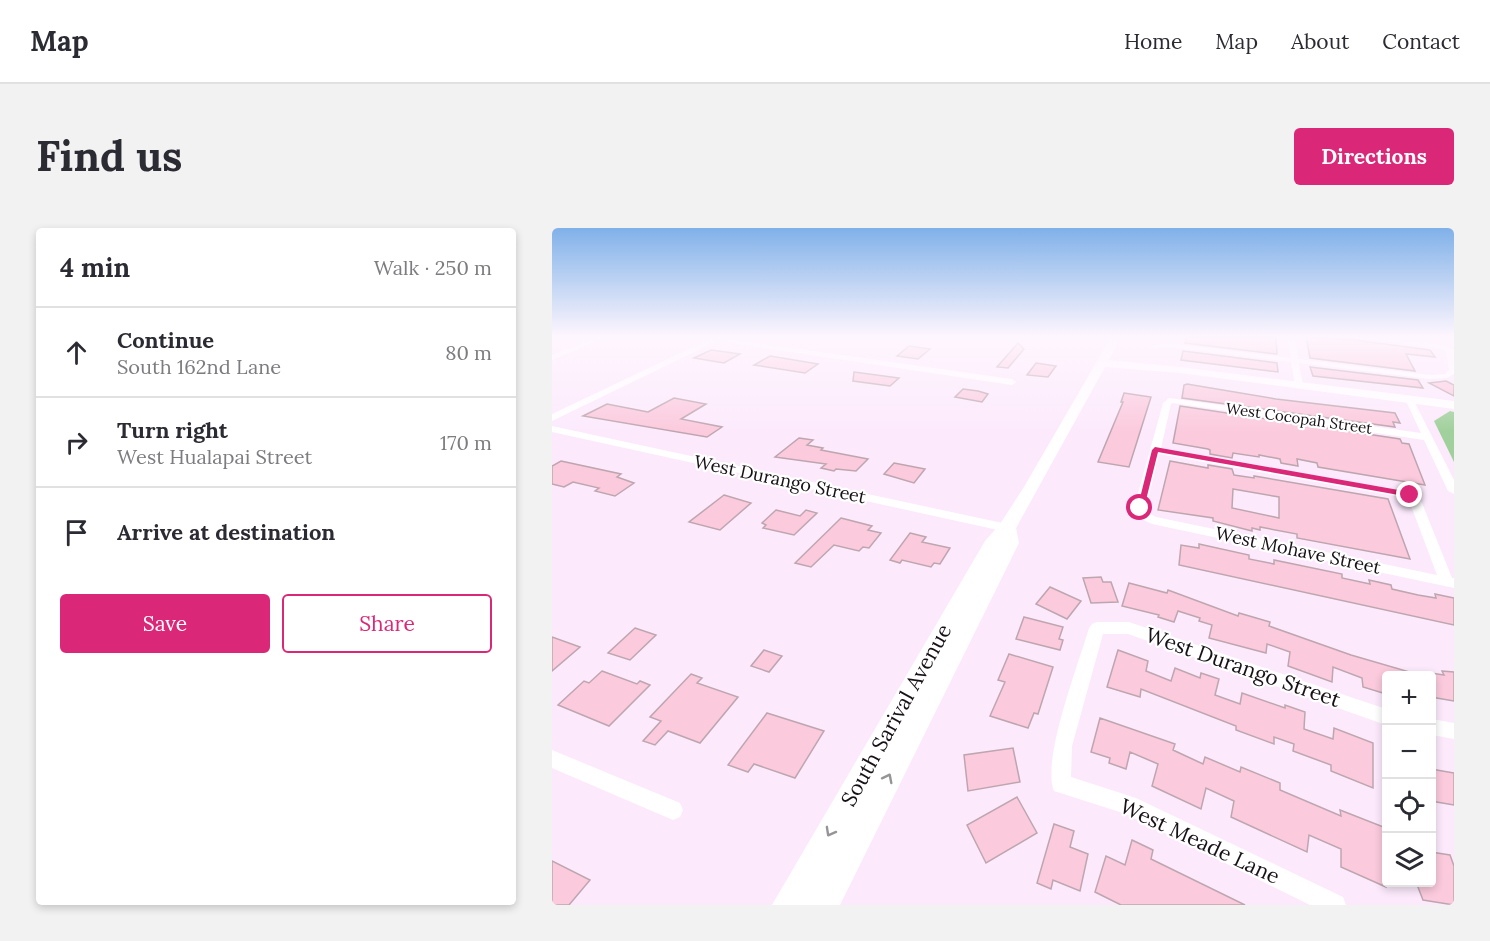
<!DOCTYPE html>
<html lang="en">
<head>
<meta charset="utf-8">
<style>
  body { margin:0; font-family:Lora,serif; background:#f2f2f3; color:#2b2b33 }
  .controls { position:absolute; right:18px; bottom:18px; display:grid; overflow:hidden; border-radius:6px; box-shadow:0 3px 9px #0003 }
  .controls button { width:54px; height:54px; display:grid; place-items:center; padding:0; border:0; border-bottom:2px solid #e1e1e2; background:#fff; color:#2b2b33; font:30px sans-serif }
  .stop { position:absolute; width:18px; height:18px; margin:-14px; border:4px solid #db2777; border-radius:50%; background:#fff }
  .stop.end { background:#db2777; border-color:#fff; box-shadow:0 2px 6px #0008 }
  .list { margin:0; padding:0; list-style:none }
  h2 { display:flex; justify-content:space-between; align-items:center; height:78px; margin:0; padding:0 24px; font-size:26px }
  h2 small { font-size:20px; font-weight:400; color:#7c7c81 }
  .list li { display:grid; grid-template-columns:39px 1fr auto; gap:18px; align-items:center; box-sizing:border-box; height:90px; padding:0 24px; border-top:2px solid #e1e1e2 }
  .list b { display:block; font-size:22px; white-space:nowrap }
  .list p { margin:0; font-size:20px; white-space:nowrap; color:#7c7c81 }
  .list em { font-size:20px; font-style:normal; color:#7c7c81 }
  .actions { display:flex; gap:12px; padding:18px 24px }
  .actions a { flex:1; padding:14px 0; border:2px solid #db2777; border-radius:6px; text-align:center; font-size:21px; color:#db2777 }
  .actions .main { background:#db2777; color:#fff }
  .icon { flex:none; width:33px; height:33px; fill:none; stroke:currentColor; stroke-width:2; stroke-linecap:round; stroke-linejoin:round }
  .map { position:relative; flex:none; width:902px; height:677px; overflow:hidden; border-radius:6px }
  header { display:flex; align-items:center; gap:36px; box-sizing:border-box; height:84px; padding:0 30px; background:#fff; border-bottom:2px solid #e1e1e2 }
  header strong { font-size:28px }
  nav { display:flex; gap:33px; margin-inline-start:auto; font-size:21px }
  .intro { display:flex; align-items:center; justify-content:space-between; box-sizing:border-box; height:144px; padding:0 36px }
  h1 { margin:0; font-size:42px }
  .button { padding:15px 27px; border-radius:6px; background:#db2777; color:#fff; font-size:21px; font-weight:700 }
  main { display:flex; gap:36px; padding:0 36px }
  aside { flex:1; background:#fff; border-radius:6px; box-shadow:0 3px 9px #0003 }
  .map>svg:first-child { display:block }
  .green { fill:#a0d09b }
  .building { fill:#fbcadd; stroke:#bea6af; stroke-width:1.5; fill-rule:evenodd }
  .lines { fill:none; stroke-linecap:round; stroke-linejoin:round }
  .street { fill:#fff; fill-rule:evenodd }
  .secondary { fill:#fff; fill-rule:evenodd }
  .oneway { stroke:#979497 }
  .route { fill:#db2777 }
  .labels { text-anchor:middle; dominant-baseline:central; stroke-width:4.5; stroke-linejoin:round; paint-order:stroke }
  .far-street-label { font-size:15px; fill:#171117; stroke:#fff }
  .street-label { font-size:18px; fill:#171117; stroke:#fff }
  .near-street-label { font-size:21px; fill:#171117; stroke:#fff }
</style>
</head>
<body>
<header>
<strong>Map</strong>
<nav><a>Home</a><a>Map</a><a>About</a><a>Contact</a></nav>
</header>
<div class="intro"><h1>Find us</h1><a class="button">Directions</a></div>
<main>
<aside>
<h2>4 min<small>Walk · 250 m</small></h2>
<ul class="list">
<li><svg class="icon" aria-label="ahead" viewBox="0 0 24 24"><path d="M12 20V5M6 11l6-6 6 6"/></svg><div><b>Continue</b><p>South 162nd Lane</p></div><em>80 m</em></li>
<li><svg class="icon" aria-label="right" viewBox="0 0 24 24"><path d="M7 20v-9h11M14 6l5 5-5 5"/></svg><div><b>Turn right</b><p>West Hualapai Street</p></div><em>170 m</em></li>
<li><svg class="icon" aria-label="arrive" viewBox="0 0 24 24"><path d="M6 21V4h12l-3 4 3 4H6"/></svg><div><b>Arrive at destination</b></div></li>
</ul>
<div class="actions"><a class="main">Save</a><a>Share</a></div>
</aside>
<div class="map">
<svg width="902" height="677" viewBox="0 0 902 677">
  <rect width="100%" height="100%" fill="#fceafc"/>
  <polygon class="green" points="898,183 902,184 902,234 882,193"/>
  <g class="building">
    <polygon points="635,109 724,109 725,126 633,115"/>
    <polygon points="754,109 803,112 878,122 883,129 854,126 863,143 758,130"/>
    <polygon points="466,115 472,121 456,140 445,139"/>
    <polygon points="357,118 378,121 366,131 345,128"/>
    <polygon points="159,122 188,126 172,135 142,130"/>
    <polygon points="631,123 725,135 726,144 629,132"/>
    <polygon points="218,128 266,136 253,145 202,137"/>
    <polygon points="484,135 504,138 496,149 475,147"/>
    <polygon points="758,139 866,152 871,160 761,148"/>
    <polygon points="302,144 347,150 338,158 301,153"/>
    <polygon points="894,153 902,157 902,168 877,155"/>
    <polygon points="635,156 724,171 843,185 848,195 841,194 843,199 630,170 632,157"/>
    <polygon points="411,161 426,163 436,166 430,174 403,169"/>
    <polygon points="572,165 599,169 577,239 546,234 571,174 569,174"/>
    <polygon points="122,170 154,176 129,191 170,199 155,209 31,188 55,176 96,184"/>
    <polygon points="628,178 848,211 850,215 857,216 873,257 766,239 765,235 745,231 746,238 729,235 728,231 707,227 707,229 681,225 680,230 658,226 658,222 656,221 621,215"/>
    <polygon points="247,210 261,212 255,217 271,220 269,222 316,231 304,243 284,241 282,243 269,240 274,236 223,229"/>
    <polygon points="9,233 69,246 65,249 82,255 63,268 43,263 47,260 21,254 12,259 0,256 0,238"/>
    <path d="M 618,233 L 656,240 L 656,237 L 680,241 L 682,247 L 702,250 L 702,248 L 836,271 L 858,331 L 745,310 L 745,306 L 708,299 L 708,302 L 700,300 L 700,303 L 661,293 L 661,290 L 606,282 ZM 681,261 L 727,269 L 727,290 L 680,280 Z"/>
    <polygon points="342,235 373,241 362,255 332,246"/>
    <polygon points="172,267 199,275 168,302 137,294"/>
    <polygon points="224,282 248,288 254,282 265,285 242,307 211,300 214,297 210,295"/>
    <polygon points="289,290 320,298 316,302 329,305 317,320 311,319 307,323 282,317 259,339 243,335"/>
    <polygon points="358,305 374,309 370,314 398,320 388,336 382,335 379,339 350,332 348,335 338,332"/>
    <polygon points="647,316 697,327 697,331 722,336 722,332 790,346 790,350 818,356 817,352 839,357 840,361 866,367 884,370 883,366 902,370 902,397 627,337 629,317 647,320"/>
    <polygon points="549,349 551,354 559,354 566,374 539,375 531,350"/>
    <polygon points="577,355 615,365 616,362 686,388 687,385 718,394 717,398 799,427 861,445 861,447 834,447 834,466 811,459 810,450 781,439 780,454 736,438 738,424 715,416 714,425 657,410 660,397 647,393 648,390 626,383 622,394 606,389 607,387 570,378"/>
    <polygon points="498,359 529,373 515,391 484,376"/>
    <polygon points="472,389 511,399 507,411 511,412 508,422 464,411"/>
    <polygon points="83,400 104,407 78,432 56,425"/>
    <polygon points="0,409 28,419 0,443"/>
    <polygon points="212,422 230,428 217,444 199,438"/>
    <polygon points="566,422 596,433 594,443 619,453 623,440 648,450 649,445 667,451 663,467 688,476 690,465 733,480 733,477 753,484 752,501 781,511 782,500 821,515 821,560 779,543 779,537 741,523 742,516 722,509 722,516 684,502 684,498 589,461 588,469 555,459"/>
    <polygon points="457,426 501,439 486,486 482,485 476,500 438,488 453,454 446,452"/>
    <polygon points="50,443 85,456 88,453 98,457 57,498 6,477 32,453 37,455"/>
    <polygon points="890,443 902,444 902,473 879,469 879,445 892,447"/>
    <polygon points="139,446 150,450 145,455 186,469 148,515 116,503 103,517 91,513 109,493 98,489"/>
    <polygon points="215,485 272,503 243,550 202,536 196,544 176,537"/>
    <polygon points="548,490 623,516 621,522 651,536 653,529 688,544 689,539 728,555 728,562 789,588 788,582 834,600 834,659 789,639 789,621 757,607 755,624 679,589 682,573 654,560 649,581 600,558 606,536 578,524 574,541 557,535 558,530 539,524"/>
    <polygon points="461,520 468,554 416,563 412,527"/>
    <polygon points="879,541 902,545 902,577 879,573"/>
    <polygon points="465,569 485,605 434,635 415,597"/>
    <polygon points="502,596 522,603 518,619 536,626 528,663 501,652 499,661 485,655"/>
    <polygon points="580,612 601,622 599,631 693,677 569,677 543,664 554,628 573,637"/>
    <polygon points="879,624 898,627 902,638 902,677 871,672 864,654 879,654"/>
    <polygon points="0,633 38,652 17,677 0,677"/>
  </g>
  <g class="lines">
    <g class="street">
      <polygon points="45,109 55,109 0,132 0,127"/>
      <polygon points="162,109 460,151 464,154 460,157 165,113 0,193 0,186"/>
      <polygon points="735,109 743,109 746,131 878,147 893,146 897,142 894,123 891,121 796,109 820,109 893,117 902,122 902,146 895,150 878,151 747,135 751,157 747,160 743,157 739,134 617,119 603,120 599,118 617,115 739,130"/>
      <path d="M 857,168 L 861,171 L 902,252 L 902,266 L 896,263 L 872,212 L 621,175 L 619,176 L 609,220 L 862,265 L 870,275 L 900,350 L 902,350 L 902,360 L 600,296 L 587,290 L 582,280 L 611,175 L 617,170 L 869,205 L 853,171 ZM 607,226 L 854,270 L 858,275 L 885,347 L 604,289 L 596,285 L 594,280 Z"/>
      <polygon points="0,198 455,296 461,300 455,304 0,204"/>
      <path d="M 545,394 L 577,394 L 834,481 L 834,497 L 576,406 L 551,406 L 520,518 L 519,549 L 584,570 L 791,669 L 794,677 L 758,677 L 574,586 L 502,563 C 489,532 527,435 537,400 L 540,396 Z"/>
      <polygon points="880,491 902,495 902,511 880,507"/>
      <polygon points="0,522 128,575 131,582 128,589 121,592 0,540"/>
    </g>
    <polygon class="secondary" points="559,109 569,109 557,132 628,139 902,173 902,181 628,145 553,139 464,300 467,315 288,677 220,677 433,313 448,296 472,259"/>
  </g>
  <defs><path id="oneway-chevron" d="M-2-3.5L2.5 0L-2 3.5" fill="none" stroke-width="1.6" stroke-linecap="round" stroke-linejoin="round" transform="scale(1.5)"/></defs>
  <g class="oneway">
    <use href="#oneway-chevron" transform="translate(336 550) rotate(-63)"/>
    <use href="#oneway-chevron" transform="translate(278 604) rotate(119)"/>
  </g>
  <linearGradient id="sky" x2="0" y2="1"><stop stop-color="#80b1e9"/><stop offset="0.53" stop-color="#fef6fe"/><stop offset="1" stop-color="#fef6fe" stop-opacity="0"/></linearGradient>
  <rect width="902" height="204" fill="url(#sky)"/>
  <polygon class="route" points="603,219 858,264 863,267 858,269 606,224 592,280 585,282 600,222"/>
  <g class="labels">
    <g class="far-street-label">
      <text transform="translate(747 190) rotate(8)">West Cocopah Street</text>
    </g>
    <g class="street-label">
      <text transform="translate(228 251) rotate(12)">West Durango Street</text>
      <text transform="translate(746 322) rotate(12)">West Mohave Street</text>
    </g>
    <g class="near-street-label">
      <text transform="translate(691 439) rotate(19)">West Durango Street</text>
      <text transform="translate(344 487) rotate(-61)">South Sarival Avenue</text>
      <text transform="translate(648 613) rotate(25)">West Meade Lane</text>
    </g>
  </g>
</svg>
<div class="controls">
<button>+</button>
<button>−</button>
<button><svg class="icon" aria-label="locate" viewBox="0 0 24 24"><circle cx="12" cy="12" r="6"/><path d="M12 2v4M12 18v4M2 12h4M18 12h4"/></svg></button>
<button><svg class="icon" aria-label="layers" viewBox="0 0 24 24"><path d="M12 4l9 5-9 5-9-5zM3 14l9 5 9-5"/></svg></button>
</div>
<div class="stop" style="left:588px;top:280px"></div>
<div class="stop end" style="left:858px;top:267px"></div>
</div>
</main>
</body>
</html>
